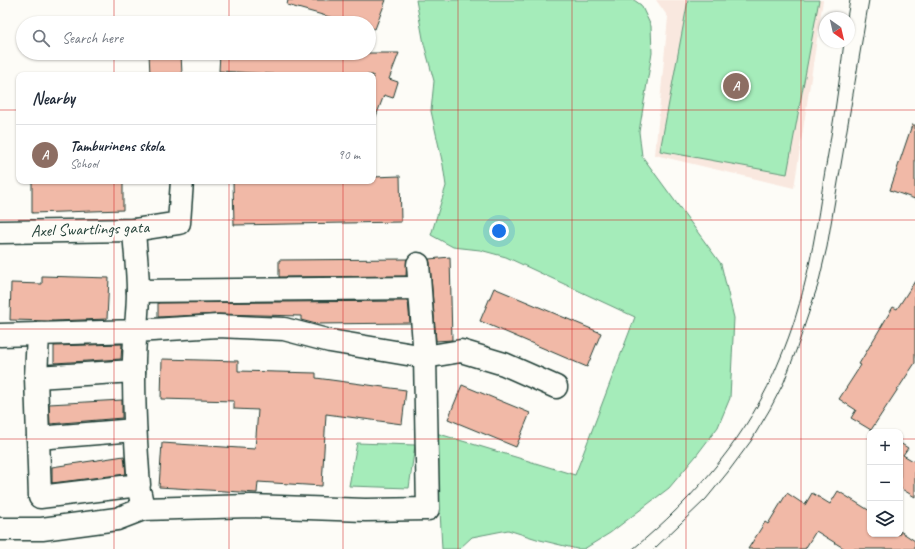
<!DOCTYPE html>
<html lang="en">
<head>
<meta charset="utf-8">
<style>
  body { margin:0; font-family:Caveat,sans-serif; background:#f2f2f3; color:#1f2937 }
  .controls { position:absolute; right:12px; bottom:12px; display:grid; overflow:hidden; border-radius:8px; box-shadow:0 1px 3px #0004 }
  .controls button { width:36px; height:36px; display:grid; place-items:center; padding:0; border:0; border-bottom:1px solid #e0e1e3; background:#fff; color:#1f2937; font:20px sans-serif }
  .compass { position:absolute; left:819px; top:12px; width:36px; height:36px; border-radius:50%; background:#fff; box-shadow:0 1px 3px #0004; rotate:146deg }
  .you { position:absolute; left:499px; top:231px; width:14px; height:14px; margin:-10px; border:3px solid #fff; border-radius:50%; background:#1a73e8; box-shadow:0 0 0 6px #1a73e833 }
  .badge { display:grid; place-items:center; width:26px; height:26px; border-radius:50%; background:#7c3aed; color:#fff; font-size:13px; font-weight:700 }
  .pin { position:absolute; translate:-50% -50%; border:2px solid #fff; box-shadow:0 1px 4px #0006 }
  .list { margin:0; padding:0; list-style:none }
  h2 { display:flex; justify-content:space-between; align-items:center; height:52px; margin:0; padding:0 16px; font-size:17px }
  h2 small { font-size:13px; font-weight:400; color:#747a83 }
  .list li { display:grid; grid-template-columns:26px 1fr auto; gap:12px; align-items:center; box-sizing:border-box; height:60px; padding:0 16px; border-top:1px solid #e0e1e3 }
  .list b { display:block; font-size:15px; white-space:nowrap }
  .list p { margin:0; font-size:13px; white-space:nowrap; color:#747a83 }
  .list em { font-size:13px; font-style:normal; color:#747a83 }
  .icon { flex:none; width:22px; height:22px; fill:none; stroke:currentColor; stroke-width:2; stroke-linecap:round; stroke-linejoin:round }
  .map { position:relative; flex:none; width:915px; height:549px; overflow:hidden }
  .search { position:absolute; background:#fff; box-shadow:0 1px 3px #0004; left:16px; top:16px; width:360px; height:44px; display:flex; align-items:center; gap:10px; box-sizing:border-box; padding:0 14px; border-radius:22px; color:#747a83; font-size:15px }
  .panel { position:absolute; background:#fff; box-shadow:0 1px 3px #0004; left:16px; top:72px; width:360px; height:112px; border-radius:8px }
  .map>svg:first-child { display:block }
  .built { fill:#f9e8df }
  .green { fill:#a5ecba; stroke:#629477 }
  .building { fill:#f1b9a7; stroke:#1f3d34 }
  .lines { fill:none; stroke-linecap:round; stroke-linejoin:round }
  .minor-casing { stroke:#1f3d34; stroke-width:25 }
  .minor { stroke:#fdfcf7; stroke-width:22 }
  .tram { stroke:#1f3d34; stroke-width:1 }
  .grid { fill:none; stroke:#d62828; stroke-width:1; stroke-opacity:0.55 }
  .labels { text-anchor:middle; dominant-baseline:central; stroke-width:4; stroke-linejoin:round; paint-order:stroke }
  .street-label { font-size:17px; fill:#1f3d34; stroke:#fdfcf7 }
</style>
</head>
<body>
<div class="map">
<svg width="915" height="549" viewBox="0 0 915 549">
  <rect width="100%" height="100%" fill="#fdfcf7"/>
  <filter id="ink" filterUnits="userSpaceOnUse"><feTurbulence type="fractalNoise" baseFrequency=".025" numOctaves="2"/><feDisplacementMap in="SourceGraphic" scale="8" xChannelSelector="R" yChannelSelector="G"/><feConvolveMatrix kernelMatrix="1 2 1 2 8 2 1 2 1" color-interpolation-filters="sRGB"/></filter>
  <g filter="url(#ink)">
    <polygon class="built" points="656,0 823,0 794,188 655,155 668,17"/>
    <g class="green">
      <polygon points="416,0 634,0 641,5 651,26 652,53 639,132 642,156 721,264 734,318 730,398 718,427 696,456 669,488 610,533 584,549 577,549 540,540 508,530 472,537 459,549 442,549 436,433 575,475 635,317 506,257 480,250 453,247 431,235 446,186 443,165 431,111 434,81 424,44"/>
      <polygon points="688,0 819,0 787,174 660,151"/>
      <polygon points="357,443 415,445 409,488 349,486"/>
    </g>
    <g class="building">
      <polygon points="288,0 386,0 375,29 369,28 369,23 351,23 287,5"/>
      <polygon points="149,53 181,53 182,75 150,75"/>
      <polygon points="220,53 399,53 389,79 398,82 393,98 384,95 375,119 373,118 373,75 287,75 219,71"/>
      <polygon points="912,125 915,125 915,199 890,190"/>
      <polygon points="400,176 401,222 234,225 233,181 373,181 373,177"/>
      <polygon points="32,181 123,181 123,210 32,213"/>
      <polygon points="450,257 452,340 436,341 430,263 429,259"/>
      <polygon points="407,259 406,276 279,277 279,260"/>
      <polygon points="42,276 109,278 107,319 54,321 10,320 11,283 42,284"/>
      <polygon points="915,281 915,363 871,430 851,418 856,410 839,399 861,365 859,364 893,307 897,309"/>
      <polygon points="494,288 601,333 587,367 480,321"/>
      <polygon points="408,301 410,323 316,324 301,320 301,316 219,314 158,317 158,303"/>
      <polygon points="122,344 121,359 54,363 54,346"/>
      <polygon points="162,359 238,361 238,371 316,373 316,378 406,390 402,424 326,414 322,486 258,482 257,493 159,487 162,443 255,449 258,410 234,409 234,401 161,399"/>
      <polygon points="462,385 530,413 516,447 448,419"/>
      <polygon points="122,400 122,418 50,424 49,404"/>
      <polygon points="900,443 908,448 903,455 915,462 915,497 900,488"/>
      <polygon points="124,456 126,474 52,483 52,467"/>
      <polygon points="838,491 870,511 870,534 900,534 900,531 915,541 915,549 845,549 816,531 805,549 748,549 765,522 768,524 787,493 805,505 812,493 830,504"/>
    </g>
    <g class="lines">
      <g class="minor-casing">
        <g id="minor">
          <path d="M 134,230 C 135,250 138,270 138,291 C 138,318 133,345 134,373 C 134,410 136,447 139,485 L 40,497 L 36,377 L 38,334 L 136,331 L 218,326 L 284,329 L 330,341 L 425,357 L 418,264"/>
          <polyline points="0,232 134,230 179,223 182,181"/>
          <polyline points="138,291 419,288"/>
          <polyline points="0,335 38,334"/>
          <polyline points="36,377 134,371"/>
          <polyline points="38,438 135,430"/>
          <polyline points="143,509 251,506 365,510 428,509 425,357 461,351 504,364 556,387"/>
          <polyline points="0,529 42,529 117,519 143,509 140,494"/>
        </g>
      </g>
      <use href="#minor" class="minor"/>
      <g class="tram">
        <polyline points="847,18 850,0"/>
        <path d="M 633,549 C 695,498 750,434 780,359 C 805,301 815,239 824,177 C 832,132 839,87 844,42"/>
        <polyline points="654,549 706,499 728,472 751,441 770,409 784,382 797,348 818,285 827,247 869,0"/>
      </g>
    </g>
  </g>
  <path class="grid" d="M 114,0 L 114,23M 229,0 L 229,23M 343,0 L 343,23M 458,0 L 458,549M 572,0 L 572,549M 686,0 L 686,549M 801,0 L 801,549M 114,53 L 114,75M 229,53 L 229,75M 343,53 L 343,75M 0,110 L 19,110M 373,110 L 915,110M 114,181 L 114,549M 229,181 L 229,549M 343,181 L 343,549M 0,220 L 915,220M 0,329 L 915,329M 0,439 L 870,439M 900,439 L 915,439"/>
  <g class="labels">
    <g class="street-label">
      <text transform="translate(90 229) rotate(-2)">Axel Swartlings gata</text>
    </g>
  </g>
</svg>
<div class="controls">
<button>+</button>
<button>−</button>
<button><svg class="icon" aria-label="layers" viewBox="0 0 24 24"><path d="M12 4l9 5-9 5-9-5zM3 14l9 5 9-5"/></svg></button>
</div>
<svg class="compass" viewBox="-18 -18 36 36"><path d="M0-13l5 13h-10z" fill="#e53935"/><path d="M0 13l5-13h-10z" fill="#747a83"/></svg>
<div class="you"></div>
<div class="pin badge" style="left:736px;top:86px;background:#8d6e63">A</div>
<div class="search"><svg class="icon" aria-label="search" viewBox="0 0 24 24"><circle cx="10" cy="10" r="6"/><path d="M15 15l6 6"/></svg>Search here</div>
<section class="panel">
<h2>Nearby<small></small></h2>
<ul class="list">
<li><span class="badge" style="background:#8d6e63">A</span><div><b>Tamburinens skola</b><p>School</p></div><em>90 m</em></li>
</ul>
</section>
</div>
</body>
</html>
